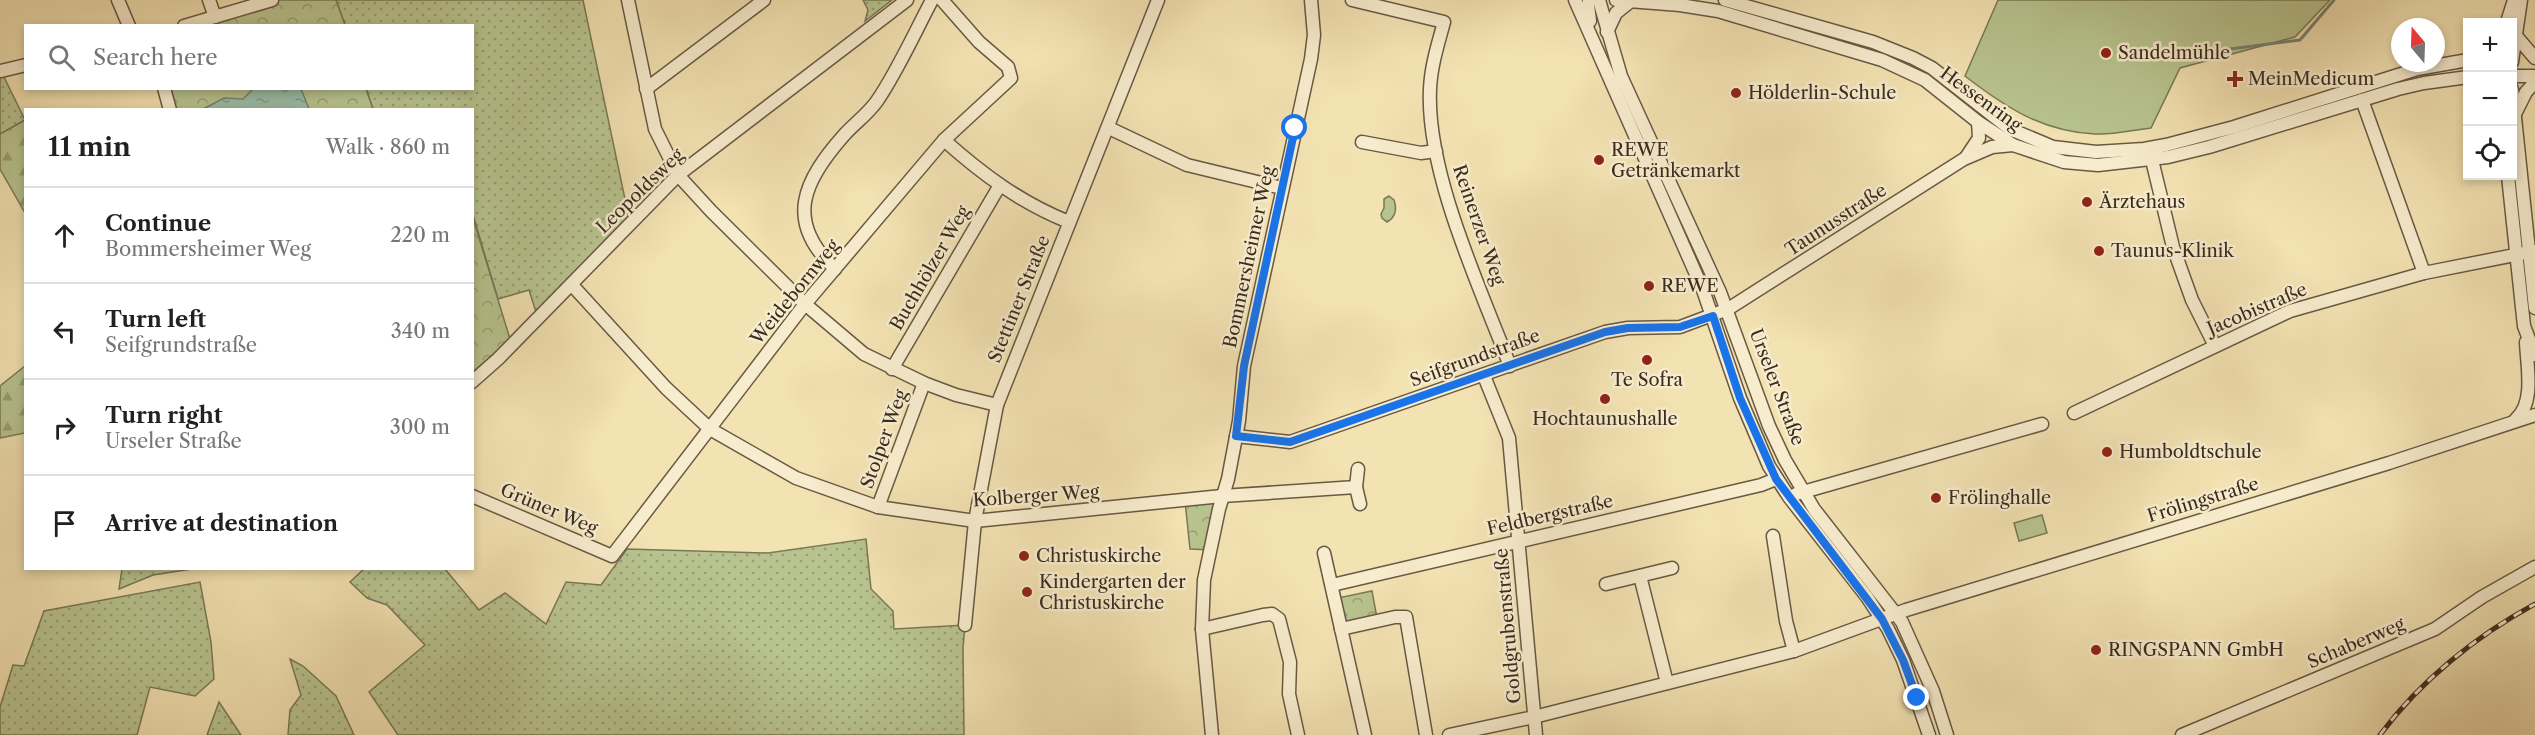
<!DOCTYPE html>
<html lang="en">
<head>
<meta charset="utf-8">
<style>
  body { margin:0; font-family:"Libre Caslon Text",serif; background:#f2f2f2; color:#202124 }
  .controls { position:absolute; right:18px; top:18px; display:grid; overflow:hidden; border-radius:0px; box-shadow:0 3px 9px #0003 }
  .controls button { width:54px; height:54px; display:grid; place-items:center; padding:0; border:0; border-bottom:2px solid #e0e0e0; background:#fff; color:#202124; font:30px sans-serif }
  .compass { position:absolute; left:2391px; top:18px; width:54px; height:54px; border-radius:50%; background:#fff; box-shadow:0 3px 9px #0003; rotate:341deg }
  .stop { position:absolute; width:18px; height:18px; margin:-14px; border:4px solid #1a73e8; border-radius:50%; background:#fff }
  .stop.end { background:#1a73e8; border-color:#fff; box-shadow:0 2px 6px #0008 }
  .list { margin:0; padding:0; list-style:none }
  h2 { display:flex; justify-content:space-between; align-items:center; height:78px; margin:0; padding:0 24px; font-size:26px }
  h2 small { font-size:20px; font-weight:400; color:#757577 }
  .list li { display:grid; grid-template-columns:39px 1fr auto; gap:18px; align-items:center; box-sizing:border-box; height:96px; padding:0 24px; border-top:2px solid #e0e0e0 }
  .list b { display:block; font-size:22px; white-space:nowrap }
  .list p { margin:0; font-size:20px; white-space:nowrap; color:#757577 }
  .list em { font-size:20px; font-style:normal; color:#757577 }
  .icon { flex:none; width:33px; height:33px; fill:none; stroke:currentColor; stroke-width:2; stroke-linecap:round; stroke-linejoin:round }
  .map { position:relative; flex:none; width:2535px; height:735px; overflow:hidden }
  .search { position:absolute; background:#fff; box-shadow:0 3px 9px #0003; left:24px; top:24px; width:450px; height:66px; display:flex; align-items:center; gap:15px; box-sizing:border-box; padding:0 21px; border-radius:0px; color:#757577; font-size:22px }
  .panel { position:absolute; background:#fff; box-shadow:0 3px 9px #0003; left:24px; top:108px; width:450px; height:462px; border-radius:0px }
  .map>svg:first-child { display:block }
  .grass { fill:url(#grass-dots); stroke:#797857; stroke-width:1.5 }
  .forest { fill:url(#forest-firs); stroke:#797857; stroke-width:1.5 }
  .park { fill:url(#park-crowns); stroke:#797857; stroke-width:1.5 }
  .pitch { fill:#b8c48f; stroke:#797857; stroke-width:1.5 }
  .water { fill:url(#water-ripples); stroke:#748372; stroke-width:1.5 }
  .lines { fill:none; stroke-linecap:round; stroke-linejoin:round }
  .stream { stroke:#748372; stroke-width:3 }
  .minor-casing { stroke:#685944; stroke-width:15 }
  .minor { stroke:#f7eccd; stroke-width:12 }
  .rail-casing { stroke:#3a2b1f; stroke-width:5 }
  .rail { stroke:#f7eccd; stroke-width:3; stroke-dasharray:9; stroke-linecap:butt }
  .route { stroke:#1a73e8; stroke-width:8 }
  .poi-dot { fill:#8f2418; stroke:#f7eccd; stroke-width:2 }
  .labels { text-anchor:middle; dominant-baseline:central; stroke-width:5; stroke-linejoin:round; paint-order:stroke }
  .poi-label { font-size:18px; fill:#3a2b1f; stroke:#f7eccd; text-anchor:start }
  .street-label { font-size:18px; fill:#3a2b1f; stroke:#f7eccd }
</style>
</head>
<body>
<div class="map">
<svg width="2535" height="735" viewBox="0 0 2535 735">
  <defs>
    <pattern id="grass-dots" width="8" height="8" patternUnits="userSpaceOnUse" patternTransform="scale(1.5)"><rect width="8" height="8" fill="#b8c48f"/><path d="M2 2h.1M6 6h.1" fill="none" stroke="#979f74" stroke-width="1.8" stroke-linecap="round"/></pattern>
    <pattern id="forest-firs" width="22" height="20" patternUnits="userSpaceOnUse" patternTransform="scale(1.5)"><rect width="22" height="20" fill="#b8c48f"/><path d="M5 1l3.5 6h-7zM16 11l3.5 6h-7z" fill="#979f74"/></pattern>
    <pattern id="park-crowns" width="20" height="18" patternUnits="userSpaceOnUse" patternTransform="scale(1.5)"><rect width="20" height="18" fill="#b8c48f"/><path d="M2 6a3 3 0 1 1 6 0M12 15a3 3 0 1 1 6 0" fill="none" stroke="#979f74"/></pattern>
    <pattern id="water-ripples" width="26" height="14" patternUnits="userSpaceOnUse" patternTransform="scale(1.5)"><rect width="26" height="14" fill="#9bbeaa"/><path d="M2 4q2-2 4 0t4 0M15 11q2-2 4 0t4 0" fill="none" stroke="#7f9b8a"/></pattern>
  </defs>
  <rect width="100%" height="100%" fill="#f3e2b2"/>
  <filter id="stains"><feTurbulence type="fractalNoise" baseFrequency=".00333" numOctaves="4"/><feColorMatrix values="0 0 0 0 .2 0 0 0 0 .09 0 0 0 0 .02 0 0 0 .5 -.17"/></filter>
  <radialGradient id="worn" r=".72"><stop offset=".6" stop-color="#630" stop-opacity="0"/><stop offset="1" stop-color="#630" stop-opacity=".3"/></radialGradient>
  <g class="grass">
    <polygon points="336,0 583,0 629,218 536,312 529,290 498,299 473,215 472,110 373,109 366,89 472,88 472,26 345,25"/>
    <polygon points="863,0 892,0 865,21 868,10"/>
    <polygon points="3,75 25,120 0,134 0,76"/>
    <polygon points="866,539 871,589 893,611 894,629 965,625 963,648 964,735 398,735 369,692 425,645 387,605 367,598 350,582 364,569 445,569 479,610 505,593 546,624 566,582 601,585 627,549 768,553"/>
    <polygon points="122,569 122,568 192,569 153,575 119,589"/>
    <polygon points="200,582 211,642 214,679 195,696 150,687 137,735 0,735 0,707 13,665 24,666 44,611"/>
    <polygon points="290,659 303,666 336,696 354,735 288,735 290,710 301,695"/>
    <polygon points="219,702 241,735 207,735"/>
  </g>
  <g class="forest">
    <polygon points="25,120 25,213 0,169 0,134"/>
    <polygon points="25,366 25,433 0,438 0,386"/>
  </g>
  <g class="park">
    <polygon points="280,0 336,0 345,25 205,26"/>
    <polygon points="167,89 366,89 373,109 173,109"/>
    <path d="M 1389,196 L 1394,200 C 1397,209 1396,217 1387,222 L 1382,218 L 1381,214 L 1384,208 L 1384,199 Z"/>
    <polygon points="472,215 510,339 473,372 472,372"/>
    <polygon points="1222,496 1211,550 1190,549 1185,501"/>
    <polygon points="1372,591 1377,618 1351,624 1343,618 1338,598"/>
  </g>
  <g class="pitch">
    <path d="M 1998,0 L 2330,0 L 2295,37 L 2180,68 L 2151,128 C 2133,130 2113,135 2095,134 C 2043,132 2005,107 1965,76 Z"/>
    <polygon points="2042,515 2047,533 2019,541 2014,523"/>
  </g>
  <polygon class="water" points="253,89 301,89 309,109 203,109 224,98 243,99"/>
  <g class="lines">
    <polyline class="stream" points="2199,53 2300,40 2334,0"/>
    <g class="minor-casing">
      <g id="minor">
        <polyline points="118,0 129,26"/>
        <polyline points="209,0 215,17"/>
        <polyline points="628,0 655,129 678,175 711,211 805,304 864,354 924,383 956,395 997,405"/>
        <path d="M 1352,0 L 1444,22 C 1438,44 1431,66 1430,89 C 1426,173 1480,287 1510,366"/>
        <polyline points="1575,0 1703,290 1740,398 1769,466 1789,497 1867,597 1888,629 1903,660 1929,735"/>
        <polyline points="1589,0 1588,5 1590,21"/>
        <polyline points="1599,0 1621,76 1720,292 1769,426 1785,460 1814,509 1902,622 1933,691 1947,735"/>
        <polyline points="1616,0 1680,5 1718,11 1882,60 1925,80 1978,122 2013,145 2064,162 2098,165 2168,157 2209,147 2398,89 2424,83 2468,77"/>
        <polyline points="1725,0 1873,42 1913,58 1932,68 2010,129 2053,147 2096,152 2144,149 2166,145 2234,127 2417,69 2468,60"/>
        <polyline points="2507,22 2514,0"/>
        <polyline points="184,26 272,0"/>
        <polyline points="1607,32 1616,13 1631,1"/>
        <polyline points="2516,36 2535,58"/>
        <polyline points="2512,62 2521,0"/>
        <polyline points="1,71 26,65"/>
        <polyline points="2512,76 2535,76"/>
        <polyline points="164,88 170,110"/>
        <polyline points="646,89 764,0"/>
        <polyline points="2512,89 2535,308"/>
        <polyline points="2362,100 2424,273"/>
        <polyline points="2515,114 2526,92 2535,82"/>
        <polyline points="1109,128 1187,165 1282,188"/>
        <path d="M 944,140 C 982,174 1021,203 1069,222"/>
        <polyline points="1362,142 1421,153 1436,151"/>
        <polyline points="1967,156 1979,138 1978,122"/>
        <polyline points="2152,160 2173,247 2192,300 2215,346"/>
        <polyline points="2508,176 2524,326 2535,355"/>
        <path d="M 835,269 C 784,221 803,181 845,134 C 855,123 868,114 877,101 C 897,72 915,32 932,0"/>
        <polyline points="572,285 666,388 710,429 796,478 878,507 975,521 1222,496 1356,487 1358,469"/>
        <polyline points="892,369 1000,185"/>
        <polyline points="1484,376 1509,438 1536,735"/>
        <polyline points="472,382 498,359 678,175 907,0"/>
        <polyline points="2074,413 2290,311 2424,273 2535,251"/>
        <path d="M 2516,419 C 2535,403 2527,366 2526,342"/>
        <polyline points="1236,436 1290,442 1605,332 1628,328 1680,327 1728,309 1964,159 1992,147 2013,145"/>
        <polyline points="1356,487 1360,504"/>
        <polyline points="1796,494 2042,424"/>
        <polyline points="472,496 612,556 805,304 944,140 1011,78 1008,67 979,42 942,0"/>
        <polyline points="878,507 924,383"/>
        <polyline points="1773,536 1786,621 1794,651"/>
        <polyline points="1324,553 1365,735"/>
        <polyline points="1640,576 1667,683"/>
        <polyline points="1606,584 1672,568"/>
        <polyline points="1332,585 1761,485 1776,479"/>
        <polyline points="965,625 975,521 997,405 1158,0"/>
        <polyline points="1202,629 1263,615 1272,614 1279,619 1290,662 1289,694 1298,735"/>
        <polyline points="1341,629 1395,617 1406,617 1426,735"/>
        <polyline points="1212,735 1202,629 1204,580 1219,509 1228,479 1239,421 1244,366 1311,59 1314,35 1311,0"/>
        <polyline points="1449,735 1534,717 1794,651 1906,610 2389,463 2535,415"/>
        <polyline points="2182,735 2435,629 2482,597 2535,567"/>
      </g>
    </g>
    <use href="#minor" class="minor"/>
    <g class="rail-casing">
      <path id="rail" d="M 2380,735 C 2420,681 2476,636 2535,604"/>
    </g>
    <use href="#rail" class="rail"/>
  </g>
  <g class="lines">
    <polyline class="route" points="1295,128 1244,366 1236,436 1290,442 1605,332 1628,328 1680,327 1713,316 1740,398 1776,479 1882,619 1903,660 1917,698"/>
  </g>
  <g class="poi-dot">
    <circle cx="2106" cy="53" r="6"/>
    <path d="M2232 70h6v6h6v6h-6v6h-6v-6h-6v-6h6z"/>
    <circle cx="1736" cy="93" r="6"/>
    <circle cx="1599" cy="160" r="6"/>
    <circle cx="2087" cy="202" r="6"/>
    <circle cx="2099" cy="251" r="6"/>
    <circle cx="1649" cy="286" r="6"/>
    <circle cx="1647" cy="360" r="6"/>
    <circle cx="1605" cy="399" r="6"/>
    <circle cx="2107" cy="452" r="6"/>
    <circle cx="1936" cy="498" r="6"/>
    <circle cx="1024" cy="556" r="6"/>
    <circle cx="1027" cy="592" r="6"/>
    <circle cx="2096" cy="650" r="6"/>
  </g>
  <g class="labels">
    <g class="poi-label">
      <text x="2118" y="53">Sandelmühle</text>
      <text x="2248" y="79">MeinMedicum</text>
      <text x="1748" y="93">Hölderlin-Schule</text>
      <text x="1611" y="150">REWE<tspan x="1611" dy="21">Getränkemarkt</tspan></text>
      <text x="2099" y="202">Ärztehaus</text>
      <text x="2111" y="251">Taunus-Klinik</text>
      <text x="1661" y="286">REWE</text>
      <text x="1647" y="380" text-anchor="middle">Te Sofra</text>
      <text x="1605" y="419" text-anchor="middle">Hochtaunushalle</text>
      <text x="2119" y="452">Humboldtschule</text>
      <text x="1948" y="498">Frölinghalle</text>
      <text x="1036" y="556">Christuskirche</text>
      <text x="1039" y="582">Kindergarten der<tspan x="1039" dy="21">Christuskirche</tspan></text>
      <text x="2108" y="650">RINGSPANN GmbH</text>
    </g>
    <g class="street-label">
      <text transform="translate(1981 99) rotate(36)">Hessenring</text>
      <text transform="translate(640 191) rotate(-44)">Leopoldsweg</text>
      <text transform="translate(1836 220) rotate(-33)">Taunusstraße</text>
      <text transform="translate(1479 225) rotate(71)">Reinerzer Weg</text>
      <text transform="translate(1249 257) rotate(-78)">Bommersheimer Weg</text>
      <text transform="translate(930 268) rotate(-60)">Buchhölzer Weg</text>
      <text transform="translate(795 292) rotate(-51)">Weidebornweg</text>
      <text transform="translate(1019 299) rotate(-68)">Stettiner Straße</text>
      <text transform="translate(2257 309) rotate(-23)">Jacobistraße</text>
      <text transform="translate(1475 358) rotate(-20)">Seifgrundstraße</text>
      <text transform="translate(1777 387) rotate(69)">Urseler Straße</text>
      <text transform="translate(884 439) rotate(-70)">Stolper Weg</text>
      <text transform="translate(1036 496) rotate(-4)">Kolberger Weg</text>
      <text transform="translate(2203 500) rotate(-17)">Frölingstraße</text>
      <text transform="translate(549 509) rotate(23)">Grüner Weg</text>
      <text transform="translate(1550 515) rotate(-13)">Feldbergstraße</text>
      <text transform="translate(1508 626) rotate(-95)">Goldgrubenstraße</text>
      <text transform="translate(2356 643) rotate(-23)">Schaberweg</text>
    </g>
  </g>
  <rect width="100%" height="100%" filter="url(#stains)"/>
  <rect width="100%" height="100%" fill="url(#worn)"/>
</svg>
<div class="controls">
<button>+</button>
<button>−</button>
<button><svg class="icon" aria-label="locate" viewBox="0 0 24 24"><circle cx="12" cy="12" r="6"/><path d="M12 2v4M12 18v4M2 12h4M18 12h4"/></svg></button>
</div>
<svg class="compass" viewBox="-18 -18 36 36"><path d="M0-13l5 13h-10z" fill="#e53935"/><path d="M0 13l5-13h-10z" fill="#757577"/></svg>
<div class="stop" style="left:1295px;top:128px"></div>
<div class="stop end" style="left:1917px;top:698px"></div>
<div class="search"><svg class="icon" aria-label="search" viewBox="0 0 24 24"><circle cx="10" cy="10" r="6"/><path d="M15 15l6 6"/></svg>Search here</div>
<section class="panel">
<h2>11 min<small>Walk · 860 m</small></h2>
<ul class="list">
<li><svg class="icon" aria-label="ahead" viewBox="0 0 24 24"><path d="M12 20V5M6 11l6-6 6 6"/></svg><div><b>Continue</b><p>Bommersheimer Weg</p></div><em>220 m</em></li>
<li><svg class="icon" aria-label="left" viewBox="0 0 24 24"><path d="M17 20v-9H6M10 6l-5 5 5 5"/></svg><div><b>Turn left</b><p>Seifgrundstraße</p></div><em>340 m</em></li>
<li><svg class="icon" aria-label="right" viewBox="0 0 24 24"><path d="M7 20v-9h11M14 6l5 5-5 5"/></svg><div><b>Turn right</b><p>Urseler Straße</p></div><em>300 m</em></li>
<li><svg class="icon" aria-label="arrive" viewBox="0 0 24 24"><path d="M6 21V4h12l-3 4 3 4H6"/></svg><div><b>Arrive at destination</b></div></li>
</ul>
</section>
</div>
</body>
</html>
